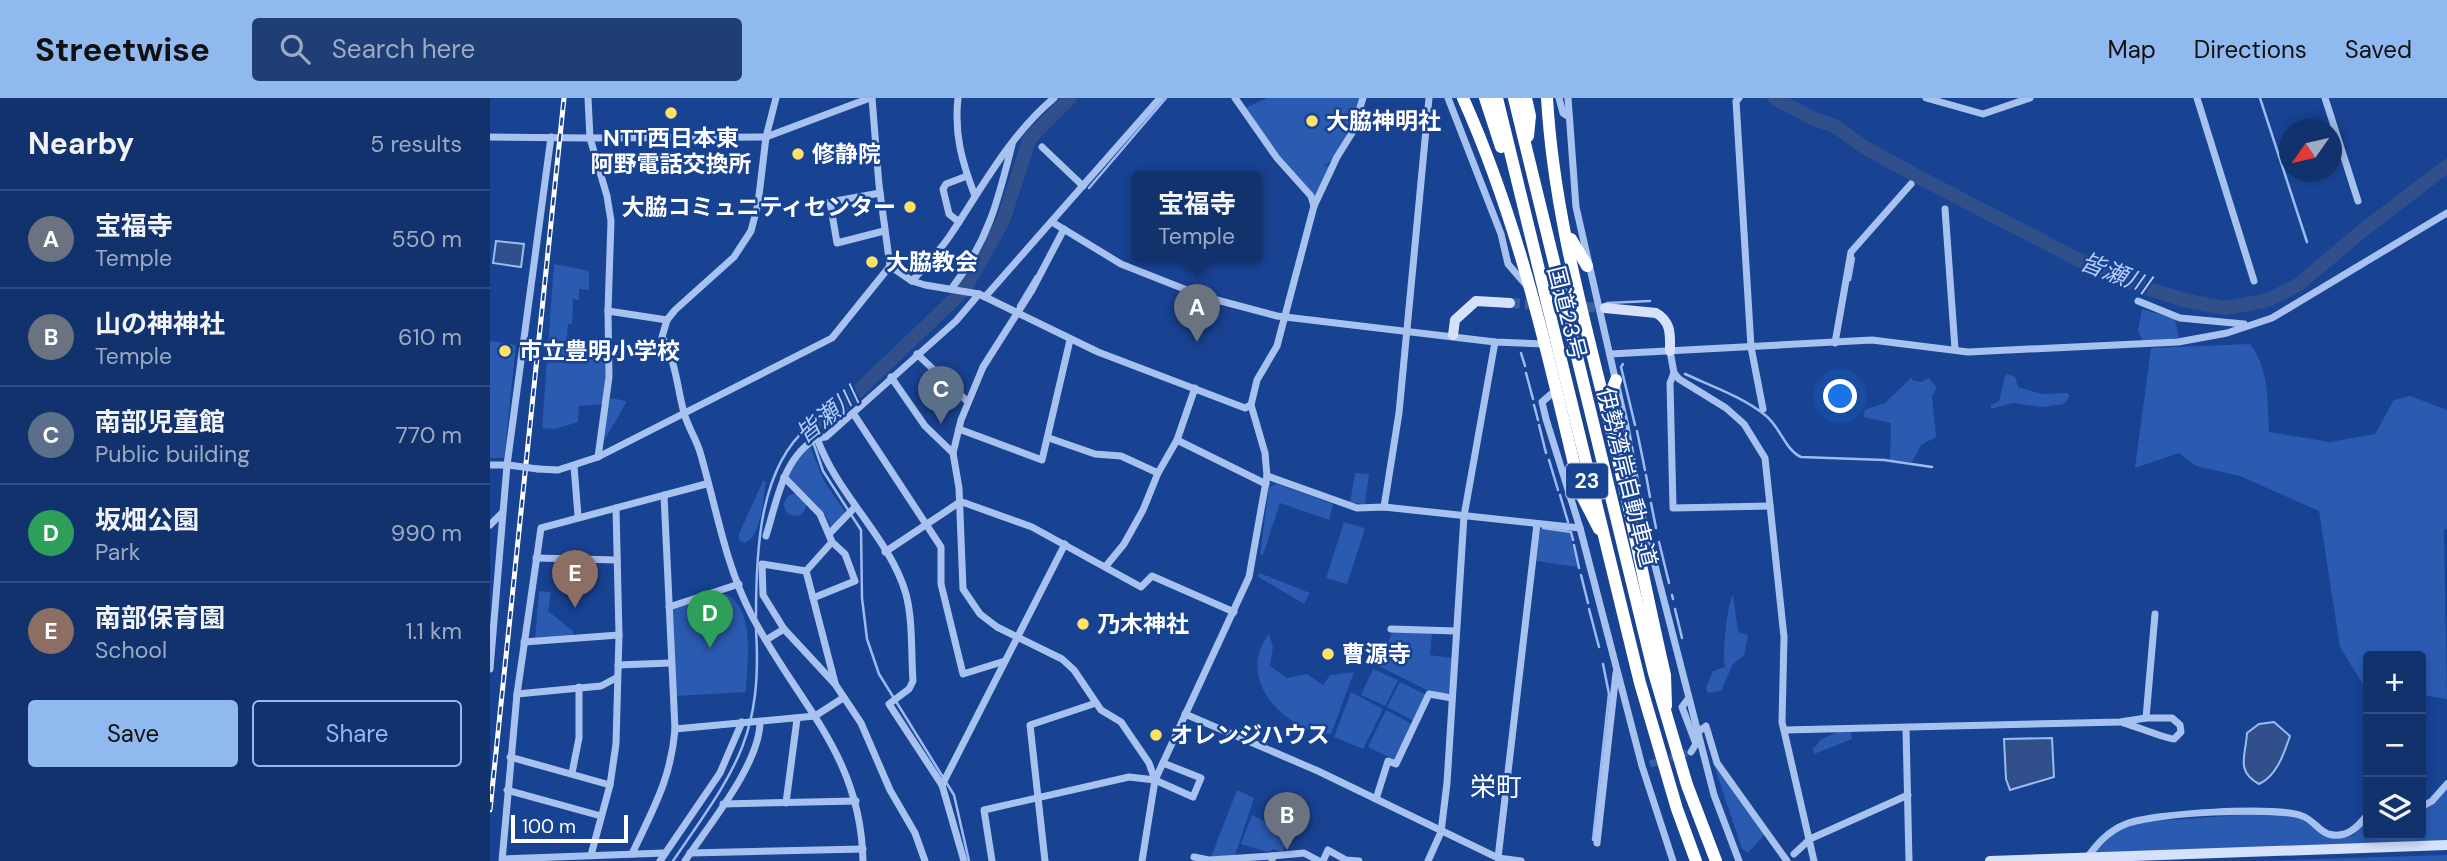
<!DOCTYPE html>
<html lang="en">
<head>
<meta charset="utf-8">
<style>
  body { margin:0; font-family:"DM Sans","Noto Sans JP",sans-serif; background:#1f3e76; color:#f1f3f6 }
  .controls { position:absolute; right:21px; bottom:21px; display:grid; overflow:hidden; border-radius:7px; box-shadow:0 4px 10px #0003 }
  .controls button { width:63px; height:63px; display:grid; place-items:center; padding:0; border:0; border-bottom:2px solid #314d81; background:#12326e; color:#f1f3f6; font:35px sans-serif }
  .compass { position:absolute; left:1789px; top:21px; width:63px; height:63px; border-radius:50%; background:#12326e; box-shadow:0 4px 10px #0003; rotate:236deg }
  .scale { position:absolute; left:21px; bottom:18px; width:117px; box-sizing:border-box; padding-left:7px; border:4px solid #fff; border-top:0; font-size:19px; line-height:24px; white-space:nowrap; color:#fff; -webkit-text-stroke:5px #184292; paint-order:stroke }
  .you { position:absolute; left:1351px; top:299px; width:24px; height:24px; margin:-18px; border:5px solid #fff; border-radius:50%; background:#1a73e8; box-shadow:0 0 0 10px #1a73e833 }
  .badge { display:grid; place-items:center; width:46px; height:46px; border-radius:50%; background:#90b9f0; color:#fff; font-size:23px; font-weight:700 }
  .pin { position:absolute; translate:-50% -58px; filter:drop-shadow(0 2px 4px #0008) }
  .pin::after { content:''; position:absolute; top:37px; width:24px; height:21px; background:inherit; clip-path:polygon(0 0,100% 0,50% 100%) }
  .popup { position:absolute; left:642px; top:73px; width:130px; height:91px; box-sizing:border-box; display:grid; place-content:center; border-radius:7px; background:#12326e; filter:drop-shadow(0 2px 5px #0005); font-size:23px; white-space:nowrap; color:#9caac2 }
  .popup b { font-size:26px; color:#f1f3f6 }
  .popup::after { content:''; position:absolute; left:50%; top:100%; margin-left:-14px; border:14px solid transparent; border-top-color:#12326e }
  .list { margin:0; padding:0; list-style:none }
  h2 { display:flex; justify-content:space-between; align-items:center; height:91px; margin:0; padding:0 28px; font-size:30px }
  h2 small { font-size:23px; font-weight:400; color:#9caac2 }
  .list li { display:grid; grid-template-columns:46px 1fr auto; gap:21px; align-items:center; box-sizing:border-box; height:98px; padding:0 28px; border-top:2px solid #314d81 }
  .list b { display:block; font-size:26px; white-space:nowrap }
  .list p { margin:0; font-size:23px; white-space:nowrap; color:#9caac2 }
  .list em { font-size:23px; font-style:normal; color:#9caac2 }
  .actions { display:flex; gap:14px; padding:21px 28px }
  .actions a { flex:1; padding:16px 0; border:2px solid #90b9f0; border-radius:7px; text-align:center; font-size:24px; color:#90b9f0 }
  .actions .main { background:#90b9f0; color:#111 }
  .icon { flex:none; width:38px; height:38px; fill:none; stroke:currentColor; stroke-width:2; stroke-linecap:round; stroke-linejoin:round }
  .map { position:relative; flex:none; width:1957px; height:763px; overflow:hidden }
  header { display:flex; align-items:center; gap:42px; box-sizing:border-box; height:98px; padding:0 35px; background:#90b9f0; color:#111 }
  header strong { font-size:33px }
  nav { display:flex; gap:38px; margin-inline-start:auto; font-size:24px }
  .search { width:490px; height:63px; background:#1f3e76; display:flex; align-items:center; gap:18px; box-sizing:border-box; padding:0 24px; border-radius:7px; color:#9caac2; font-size:26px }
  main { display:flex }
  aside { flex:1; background:#12326e }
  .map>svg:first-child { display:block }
  .green { fill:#2b5ab1 }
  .water { fill:#314f8b; stroke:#9bbbf2; stroke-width:2 }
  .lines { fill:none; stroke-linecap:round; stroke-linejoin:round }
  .stream { stroke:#9bbbf2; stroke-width:2.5 }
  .river { stroke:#314f8b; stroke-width:14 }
  .street-tunnel { stroke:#3b5ea2; stroke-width:7; stroke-dasharray:7 3.5; stroke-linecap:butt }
  .secondary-tunnel { stroke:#3b5ea2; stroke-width:10; stroke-dasharray:10 5; stroke-linecap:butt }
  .street { stroke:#a8c2f0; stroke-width:7 }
  .secondary { stroke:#d6e2fb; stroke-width:10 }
  .highway { stroke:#fff; stroke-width:12 }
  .rail-casing { stroke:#fff; stroke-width:5 }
  .rail { stroke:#184292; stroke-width:2.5; stroke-dasharray:8; stroke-linecap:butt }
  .street-bridge { stroke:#a8c2f0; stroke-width:7 }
  .highway-bridge { stroke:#fff; stroke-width:12 }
  .poi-dot { fill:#ffe167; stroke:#184292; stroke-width:2.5 }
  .labels { text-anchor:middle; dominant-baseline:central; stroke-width:5; stroke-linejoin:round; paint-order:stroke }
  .shield { fill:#184292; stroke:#bac6de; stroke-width:2 }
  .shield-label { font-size:21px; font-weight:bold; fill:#fff }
  .poi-label { font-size:23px; font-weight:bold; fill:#fff; stroke:#184292; text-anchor:start }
  .street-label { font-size:23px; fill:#fff; stroke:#184292 }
  .water-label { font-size:24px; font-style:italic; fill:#b4ccf7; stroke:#184292 }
  .quarter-label { font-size:26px; fill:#fff; stroke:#184292 }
</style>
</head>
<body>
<header>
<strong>Streetwise</strong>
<div class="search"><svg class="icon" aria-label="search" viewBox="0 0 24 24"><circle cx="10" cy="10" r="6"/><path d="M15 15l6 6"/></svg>Search here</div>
<nav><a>Map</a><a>Directions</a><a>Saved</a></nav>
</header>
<main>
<aside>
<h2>Nearby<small>5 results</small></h2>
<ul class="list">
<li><span class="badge" style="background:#6b7280">A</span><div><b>宝福寺</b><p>Temple</p></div><em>550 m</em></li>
<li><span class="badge" style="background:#6b7280">B</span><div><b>山の神神社</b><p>Temple</p></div><em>610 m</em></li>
<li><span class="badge" style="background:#5c6f8a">C</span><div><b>南部児童館</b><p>Public building</p></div><em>770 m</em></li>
<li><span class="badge" style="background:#2e9e5b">D</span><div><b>坂畑公園</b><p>Park</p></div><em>990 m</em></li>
<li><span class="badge" style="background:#8d6e63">E</span><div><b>南部保育園</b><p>School</p></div><em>1.1 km</em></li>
</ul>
<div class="actions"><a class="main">Save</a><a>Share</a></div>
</aside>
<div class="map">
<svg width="1957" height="763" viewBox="0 0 1957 763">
  <rect width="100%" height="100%" fill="#184292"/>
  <g class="green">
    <path d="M 777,0 L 871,0 C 864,22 856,60 832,68 L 840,68 L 825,98 L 791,59 L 755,10 Z"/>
    <polygon points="64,166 99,173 99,192 89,191 89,202 83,201 82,226 78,226 76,255 117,259 113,306 89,308 88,324 65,331 52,330"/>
    <polygon points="1652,211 1685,221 1689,240 1653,243 1648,233"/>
    <polygon points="0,243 26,247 14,360 0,360"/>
    <path d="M 1760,246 C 1780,273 1777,302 1779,334 L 1840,344 L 1885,336 L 1904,302 L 1920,298 L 1957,312 L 1957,431 L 1954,432 L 1957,601 L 1931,597 L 1931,558 L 1878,558 L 1878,589 L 1874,588 L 1850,549 L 1829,413 L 1750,378 L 1706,368 L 1689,355 L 1645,370 L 1661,250 Z"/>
    <polygon points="1518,276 1525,279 1528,289 1551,296 1577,295 1580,298 1574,306 1552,309 1523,305 1501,311 1501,307 1509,303 1515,278"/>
    <polygon points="1423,278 1422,282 1431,284 1439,280 1447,290 1442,298 1446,339 1431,347 1422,364 1400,362 1401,325 1373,319 1375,312 1395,305"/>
    <polygon points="120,300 137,303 110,350"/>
    <polygon points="320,348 334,383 356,415 342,430 335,417 298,377 310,354"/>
    <polygon points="865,375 879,376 875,406 860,405"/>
    <path d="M 273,383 L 276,384 C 273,400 272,439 254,445 L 249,442 L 249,436 Z"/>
    <polygon points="787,386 843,406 839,422 790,405 773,457 770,456 779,389"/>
    <circle cx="305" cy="407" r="11"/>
    <polygon points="854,424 874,430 874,434 857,486 836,480"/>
    <polygon points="1050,431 1080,435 1087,469 1046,463"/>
    <polygon points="769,475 820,495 814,506 767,478"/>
    <polygon points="49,493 61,494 58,513 83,533 83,538 45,541"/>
    <path d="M 237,496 C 266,514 257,565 256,594 L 186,598 L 182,511 Z"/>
    <path d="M 1243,497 L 1248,534 L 1258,537 L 1254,557 L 1243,566 L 1231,593 L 1218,595 L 1216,590 L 1223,573 L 1235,569 C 1232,556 1237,505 1243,497 Z"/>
    <polygon points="902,534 942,534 940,557 962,560 960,595 943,595 889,568"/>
    <path d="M 779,536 L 783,549 L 780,568 L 797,580 L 817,576 L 833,587 L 840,577 L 864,574 L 841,636 C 794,633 744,580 779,536 Z"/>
    <polygon points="883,571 908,582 895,608 871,597"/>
    <polygon points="910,584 937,597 924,623 897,609"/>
    <polygon points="861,594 893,611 873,651 844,639"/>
    <polygon points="896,612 922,626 905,662 878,649"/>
    <polygon points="1347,634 1361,634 1362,641 1324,656 1323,651 1330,642"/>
    <polygon points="1224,667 1276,735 1258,755 1252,751"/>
    <polygon points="1957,691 1957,743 1603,756 1626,734 1651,724 1779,715 1811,721 1837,739 1863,738 1878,720 1878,737 1931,737 1931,712 1944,705"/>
    <polygon points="747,692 764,700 745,757 721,759"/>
    <polygon points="762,717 800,737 792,754 783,751 778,754 751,746"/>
    <polygon points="1957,757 1957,763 1766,763"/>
  </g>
  <g class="water">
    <polygon points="6,143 34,146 31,169 3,165"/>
    <path d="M 1784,624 L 1800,638 C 1794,655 1787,678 1769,686 C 1745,673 1756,657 1757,635 L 1769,626 Z"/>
    <polygon points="1562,640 1564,679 1520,692 1516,681 1514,641"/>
  </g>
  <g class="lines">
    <g class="stream">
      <polyline points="1770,0 1817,144"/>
      <polyline points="599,90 676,0"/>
      <polyline points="1360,182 1364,160"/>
      <polyline points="1117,205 1160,203"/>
      <polyline points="528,208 546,178"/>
      <polyline points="1031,255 1035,268"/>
      <polyline points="1133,266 1131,269 1145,327"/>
      <polyline points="1036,275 1043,301"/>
      <path d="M 1195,276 C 1221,288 1253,299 1275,317 C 1290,328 1295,352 1311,359 L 1394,362 L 1442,369"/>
      <polyline points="1044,307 1048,322"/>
      <polyline points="1049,327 1056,355"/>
      <polyline points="1147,333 1155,372"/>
      <polyline points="1059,362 1068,392"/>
      <polyline points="1156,377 1160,399"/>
      <polyline points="1070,397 1078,424"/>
      <polyline points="1161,405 1166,430"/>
      <polyline points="1053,430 1081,434 1083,442"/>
      <polyline points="1169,444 1179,485"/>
      <polyline points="1084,447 1089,470"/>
      <polyline points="1091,477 1098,505"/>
      <polyline points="1182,497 1183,501"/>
      <polyline points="1099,511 1109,549"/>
      <polyline points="1185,511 1192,540"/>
      <path d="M 266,518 C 266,458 268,371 318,329 L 333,373 L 371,432 L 372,500 L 377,541 L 389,576 L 464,697 L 479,763"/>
      <polyline points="1103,742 1119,596 1113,566"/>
      <path d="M 183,763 C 242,676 273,642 266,532"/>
    </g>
    <g class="river">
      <polyline points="1284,0 1324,21 1345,28 1374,49 1434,82 1591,163 1641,185 1697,203 1736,210 1778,202 1808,187 1872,133 1957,68"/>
      <polyline points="318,329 345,315 474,192 513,123 540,40 580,0"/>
    </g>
    <polyline class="street-tunnel" points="1160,666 1201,654"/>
    <polyline class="secondary-tunnel" points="1020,205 1115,210"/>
    <g class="street">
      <path d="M 286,0 L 276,39 L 268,106 L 261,133 L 244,159 L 185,212 L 177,222 L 172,239 C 186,263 187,289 194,315 C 198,329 206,341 210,354 C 226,408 235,466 261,516 C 306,604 371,655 373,763"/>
      <polyline points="382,0 389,87 400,168 422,183 435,187 489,196 608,254 755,310 761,307"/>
      <path d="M 468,0 C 464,37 472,64 485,98"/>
      <polyline points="745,0 787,60 821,98 824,108"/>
      <polyline points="958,0 1011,136 1018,166 1037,188"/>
      <polyline points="1069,0 1073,15 1079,19"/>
      <polyline points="1078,0 1086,109 1136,328 1151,413 1224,697 1249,763"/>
      <polyline points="1249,0 1246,3 1261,249 1273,311"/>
      <polyline points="1436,0 1493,16 1540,0"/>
      <polyline points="1707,0 1764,183"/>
      <polyline points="1835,0 1868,103"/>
      <polyline points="0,39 100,40 98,0"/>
      <polyline points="552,49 593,88"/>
      <polyline points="390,95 340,104 347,145 394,133"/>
      <polyline points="1455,111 1465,251"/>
      <polyline points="469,124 459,116 453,91 456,86 477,78"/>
      <polyline points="562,124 631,166 712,198 787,218 1005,244 1055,246"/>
      <polyline points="574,131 542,192 493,269 471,322 463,355 469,390 473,491 490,516 507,529 572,561 584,572 611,612 631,624 659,665 665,682"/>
      <path d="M 422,183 C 436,167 452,151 463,133 C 494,86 521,36 564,0"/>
      <path d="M 462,190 C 498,143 508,103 522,47"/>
      <polyline points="495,199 670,0"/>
      <polyline points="1648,203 1690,220 1754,226"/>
      <polyline points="177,222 118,213 121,123 117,98 100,40 276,39 380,0"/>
      <polyline points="1345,245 1361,154 1421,86"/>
      <polyline points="1180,253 1184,275 1189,281 1236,310 1254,326 1275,360 1294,539 1292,624 1324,763"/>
      <polyline points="427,256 478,304"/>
      <polyline points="1120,256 1382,242 1478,254 1688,244 1737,235 1782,220 1957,115"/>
      <polyline points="1184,275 1180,285 1183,410 1280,408"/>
      <polyline points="401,279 435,328 463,355"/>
      <polyline points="1066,292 1052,304 1056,321 1090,430 1152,668 1183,763"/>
      <polyline points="363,315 451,449 451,486 473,576 515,563"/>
      <polyline points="469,331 552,362 580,242"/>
      <polyline points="559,340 605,356 631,358 668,375"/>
      <polyline points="687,342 776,386"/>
      <polyline points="108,359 119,279 118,213"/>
      <polyline points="0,367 18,367"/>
      <polyline points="84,368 88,418"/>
      <polyline points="48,371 68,372 108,359 342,240 400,168"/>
      <polyline points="777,378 867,410 894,409 1090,430"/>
      <polyline points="294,379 330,416 342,444 316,473 323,500 365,483 355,456 342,444"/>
      <polyline points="894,409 909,315 939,0"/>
      <polyline points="0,427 12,415"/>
      <polyline points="339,436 365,409"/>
      <path d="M 276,438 C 287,403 293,359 327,340"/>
      <polyline points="395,454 470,404 475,405 542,429 651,489 662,478 744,514"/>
      <polyline points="46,460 127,462"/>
      <polyline points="616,468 634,446 653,412 668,375 687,342 705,290"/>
      <polyline points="323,500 345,585"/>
      <polyline points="179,509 249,486"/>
      <polyline points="294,531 273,497 272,466 316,473"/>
      <polyline points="901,531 966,533"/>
      <polyline points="276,542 294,531 345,586 371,625 400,692 425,735 435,763"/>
      <polyline points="34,544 129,537"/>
      <polyline points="128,567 180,565"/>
      <polyline points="0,571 17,367 61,39"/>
      <polyline points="27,596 111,588 126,580"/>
      <polyline points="1198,601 1192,609 1206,646 1201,654"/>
      <polyline points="695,616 828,673 1008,760 1031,763"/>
      <path d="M 1634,625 C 1645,628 1677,641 1684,641 L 1691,634 L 1690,627 L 1682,620 L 1656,620"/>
      <polyline points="185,631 325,618 353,600"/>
      <polyline points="1416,631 1419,763"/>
      <polyline points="1295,632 1630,624 1656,620 1665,516"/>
      <polyline points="1208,634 1216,628 1227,665 1297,763"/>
      <polyline points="20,659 120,687"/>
      <polyline points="82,675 89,640 89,589"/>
      <polyline points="452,687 575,446"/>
      <polyline points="17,692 111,718"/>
      <polyline points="886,701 898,663 906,666 939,596 962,600"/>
      <polyline points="296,705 307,621"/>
      <polyline points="233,706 366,703"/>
      <polyline points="1931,709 1942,703 1957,686"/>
      <polyline points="1107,745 1126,575"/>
      <polyline points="200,755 373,751"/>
      <path d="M 142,756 C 163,711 181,681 185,631 L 174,397"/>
      <polyline points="1304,756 1320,741 1418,697"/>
      <polyline points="101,757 120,687 126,646 129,537 126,410"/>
      <polyline points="782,758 814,755 829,763"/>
      <polyline points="704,759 719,762 782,758 782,763"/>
      <polyline points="1008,760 1047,426"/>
      <polyline points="13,761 174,755"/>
      <path d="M 1596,761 C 1607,746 1618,733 1636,726 C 1662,715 1785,708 1812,718 C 1822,721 1829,733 1838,736 C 1857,741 1868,729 1878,716"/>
      <polyline points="12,763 27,596 51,430 216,386"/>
      <polyline points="170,763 230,675 252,624"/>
      <path d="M 195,763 C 218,728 270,666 270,624"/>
      <path d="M 474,763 L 452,687 L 399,606 L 419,591 L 423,583 C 421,555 423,523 416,496 C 400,440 347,397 327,340 L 336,339 L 466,223 L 489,196"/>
      <polyline points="502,763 494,712 639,679 665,682 703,699 711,680 673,665"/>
      <polyline points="555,763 540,627 606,605"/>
      <polyline points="652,763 665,682 759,479 777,378 775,355 761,307 767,282 787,248 824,108 847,59 862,35 873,0"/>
      <polyline points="833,763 838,752 856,762 869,763"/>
      <polyline points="938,763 951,734 957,685 974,418 1005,244"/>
    </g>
    <g class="secondary">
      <path d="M 1115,210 L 1166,215 C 1182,224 1180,238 1180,253"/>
      <polyline points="963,237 965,222 986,203 1020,205"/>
      <polyline points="1500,763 1957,747"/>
    </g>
    <g class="highway">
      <path d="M 973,0 C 1030,127 1059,261 1091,396 L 1109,431"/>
      <path d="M 1057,0 C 1063,105 1090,206 1115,307 C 1138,397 1154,487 1175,577 L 1176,608"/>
      <polyline points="1081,141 1097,168"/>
      <polyline points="1116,307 1126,282"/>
    </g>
    <g class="rail-casing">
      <polyline id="rail" points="0,712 74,0"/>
    </g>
    <use href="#rail" class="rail"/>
    <polyline class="street-bridge" points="18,367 48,371"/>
    <g class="highway-bridge">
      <polyline points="995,0 1011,49"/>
      <polyline points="1007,0 1150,585 1187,711 1206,763"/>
      <polyline points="1024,0 1164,575 1197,687 1226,763"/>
      <polyline points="1036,0 1040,18 1038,38"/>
    </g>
  </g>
  <g class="poi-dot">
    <circle cx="181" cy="15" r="7"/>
    <circle cx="822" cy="23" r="7"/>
    <circle cx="308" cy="56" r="7"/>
    <circle cx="420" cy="109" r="7"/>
    <circle cx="382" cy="164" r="7"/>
    <circle cx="15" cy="253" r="7"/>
    <circle cx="593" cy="526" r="7"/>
    <circle cx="838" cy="556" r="7"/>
    <circle cx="666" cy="637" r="7"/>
  </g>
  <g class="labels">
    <rect class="shield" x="1076" y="365.5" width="42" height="35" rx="5"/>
    <g class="shield-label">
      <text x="1097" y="383">23</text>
    </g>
    <g class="poi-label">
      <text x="836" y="23">大脇神明社</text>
      <text x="181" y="40" text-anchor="middle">NTT西日本東<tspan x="181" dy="26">阿野電話交換所</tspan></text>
      <text x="322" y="56">修静院</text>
      <text x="406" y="109" text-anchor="end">大脇コミュニティセンター</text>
      <text x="396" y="164">大脇教会</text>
      <text x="29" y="253">市立豊明小学校</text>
      <text x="607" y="526">乃木神社</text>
      <text x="852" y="556">曹源寺</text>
      <text x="680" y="637">オレンジハウス</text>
    </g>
    <g class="street-label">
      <text transform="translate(1077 215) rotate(76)">国道23号</text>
      <text transform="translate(1137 379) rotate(76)">伊勢湾岸自動車道</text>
    </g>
    <g class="water-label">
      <text transform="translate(1625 175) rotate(21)">皆瀬川</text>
      <text transform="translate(337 317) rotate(-39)">皆瀬川</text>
    </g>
    <g class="quarter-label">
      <text x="1006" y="689">栄町</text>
    </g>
  </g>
</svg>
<div class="controls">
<button>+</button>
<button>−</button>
<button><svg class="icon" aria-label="layers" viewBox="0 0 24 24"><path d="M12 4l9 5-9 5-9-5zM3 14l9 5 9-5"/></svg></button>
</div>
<svg class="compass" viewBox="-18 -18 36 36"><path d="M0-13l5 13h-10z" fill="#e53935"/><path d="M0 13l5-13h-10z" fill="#9caac2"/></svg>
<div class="scale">100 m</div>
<div class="you"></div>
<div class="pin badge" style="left:707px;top:244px;background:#6b7280">A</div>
<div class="popup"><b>宝福寺</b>Temple</div>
<div class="pin badge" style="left:797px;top:752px;background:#6b7280">B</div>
<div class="pin badge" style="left:451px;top:326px;background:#5c6f8a">C</div>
<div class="pin badge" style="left:220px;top:550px;background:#2e9e5b">D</div>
<div class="pin badge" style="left:85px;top:510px;background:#8d6e63">E</div>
</div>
</main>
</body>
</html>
